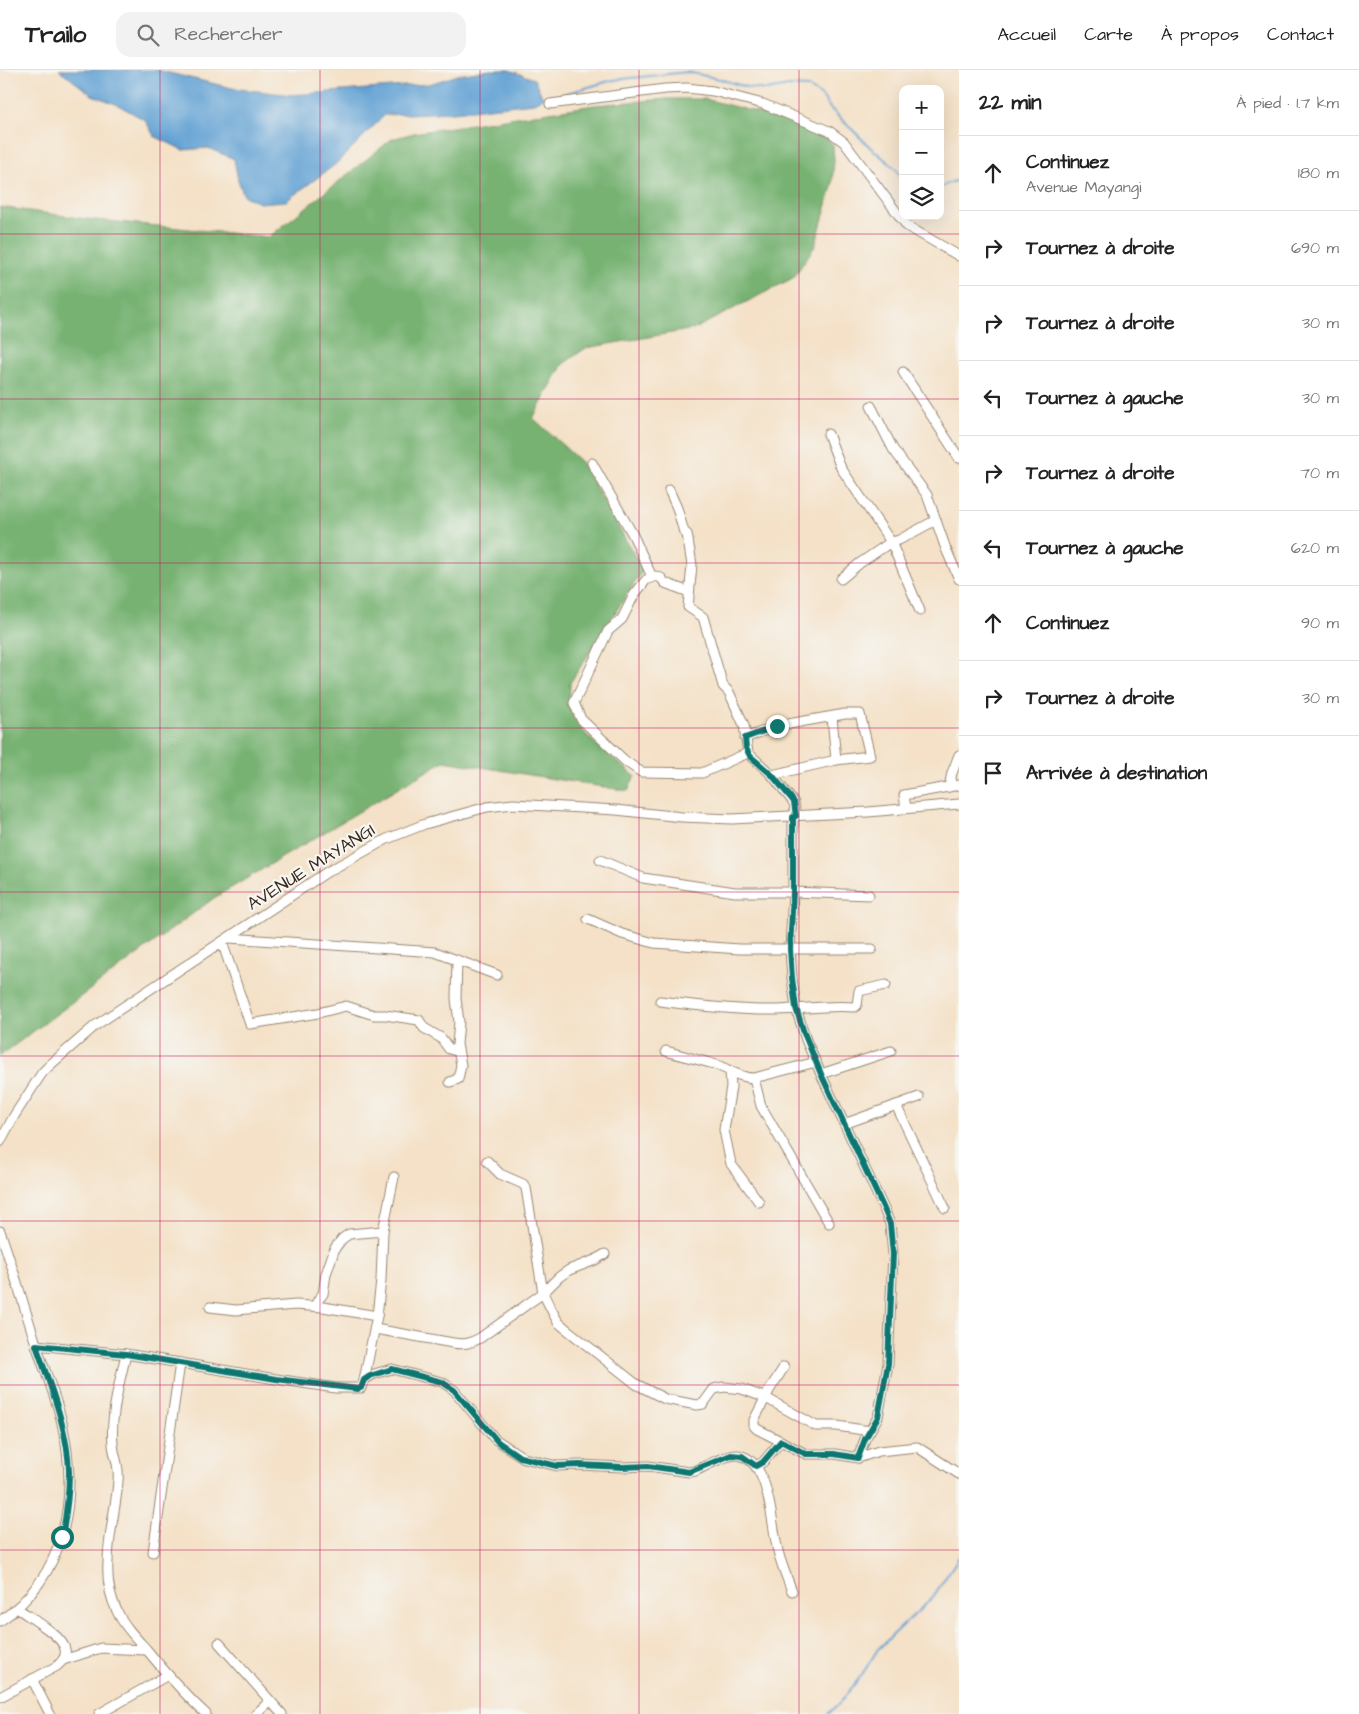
<!DOCTYPE html>
<html lang="fr">
<head>
<meta charset="utf-8">
<style>
  body { margin:0; font-family:"Architects Daughter",sans-serif; background:#f2f2f2; color:#222 }
  .controls { position:absolute; right:15px; top:15px; display:grid; overflow:hidden; border-radius:10px; box-shadow:0 5px 20px #0002 }
  .controls button { width:45px; height:45px; display:grid; place-items:center; padding:0; border:0; border-bottom:1px solid #e0e0e0; background:#fff; color:#222; font:25px sans-serif }
  .stop { position:absolute; width:15px; height:15px; margin:-11px; border:4px solid #0f766e; border-radius:50%; background:#fff }
  .stop.end { background:#0f766e; border-color:#fff; box-shadow:0 1px 5px #0008 }
  .list { margin:0; padding:0; list-style:none }
  h2 { display:flex; justify-content:space-between; align-items:center; height:65px; margin:0; padding:0 20px; font-size:21px }
  h2 small { font-size:16px; font-weight:400; color:#767676 }
  .list li { display:grid; grid-template-columns:32px 1fr auto; gap:15px; align-items:center; box-sizing:border-box; height:75px; padding:0 20px; border-top:1px solid #e0e0e0 }
  .list b { display:block; font-size:19px; white-space:nowrap }
  .list p { margin:0; font-size:16px; white-space:nowrap; color:#767676 }
  .list em { font-size:16px; font-style:normal; color:#767676 }
  .icon { flex:none; width:28px; height:28px; fill:none; stroke:currentColor; stroke-width:2; stroke-linecap:round; stroke-linejoin:round }
  .map { position:relative; flex:none; width:959px; height:1644px; overflow:hidden }
  header { display:flex; align-items:center; gap:30px; box-sizing:border-box; height:70px; padding:0 25px; background:#fff; border-bottom:1px solid #e0e0e0 }
  header strong { font-size:24px }
  nav { display:flex; gap:28px; margin-inline-start:auto; font-size:18px }
  .search { width:350px; height:45px; background:#f2f2f2; display:flex; align-items:center; gap:12px; box-sizing:border-box; padding:0 18px; border-radius:15px; color:#767676; font-size:19px }
  main { display:flex }
  aside { flex:1; background:#fff }
  .map>svg:first-child { display:block }
  .forest { fill:#77b272; stroke:#596e48 }
  .water { fill:#61a0d3; stroke:#4e6578 }
  .lines { fill:none; stroke-linecap:round; stroke-linejoin:round }
  .stream { stroke:#61a0d3; stroke-width:2 }
  .minor-casing { stroke:#988672; stroke-width:11 }
  .minor { stroke:#fff; stroke-width:9 }
  .route { stroke:#0f766e; stroke-width:6 }
  .grid { fill:none; stroke:#c2185b; stroke-width:1; stroke-opacity:0.55 }
  .labels { text-anchor:middle; dominant-baseline:central; stroke-width:4.5; stroke-linejoin:round; paint-order:stroke }
  .street-label { font-size:18px; fill:#3b2a1e; stroke:#f6f6f2 }
</style>
</head>
<body>
<header>
<strong>Trailo</strong>
<div class="search"><svg class="icon" aria-label="search" viewBox="0 0 24 24"><circle cx="10" cy="10" r="6"/><path d="M15 15l6 6"/></svg>Rechercher</div>
<nav><a>Accueil</a><a>Carte</a><a>À propos</a><a>Contact</a></nav>
</header>
<main>
<div class="map">
<svg width="959" height="1644" viewBox="0 0 959 1644">
  <rect width="100%" height="100%" fill="#f6f6f2"/>
  <filter id="ink" filterUnits="userSpaceOnUse"><feTurbulence type="fractalNoise" baseFrequency=".02" numOctaves="2"/><feDisplacementMap in="SourceGraphic" scale="10" xChannelSelector="R" yChannelSelector="G"/><feConvolveMatrix kernelMatrix="1 2 1 2 8 2 1 2 1" color-interpolation-filters="sRGB"/></filter>
  <filter id="wash" filterUnits="userSpaceOnUse"><feTurbulence type="fractalNoise" baseFrequency=".0096" numOctaves="4" result="noise"/><feDisplacementMap in="SourceGraphic" scale="20" xChannelSelector="R" yChannelSelector="G"/><feGaussianBlur stdDeviation="1.12" result="paint"/><feColorMatrix in="noise" values="0 0 0 0 0 0 0 0 0 0 0 0 0 0 0 0 0 1.4 0 .05"/><feComposite in="paint" operator="in"/></filter>
  <g filter="url(#wash)">
    <rect width="100%" height="100%" fill="#f4e1c7"/>
    <path class="forest" d="M 666,29 L 705,29 L 752,41 L 821,62 L 833,75 L 834,90 L 832,117 L 815,176 L 793,208 L 694,259 L 586,278 L 563,294 L 533,348 L 582,393 L 643,500 L 570,613 C 570,623 568,635 572,644 C 581,666 616,690 635,706 L 628,721 L 444,691 L 214,828 L 0,986 L 0,137 L 87,149 L 269,167 L 392,69 L 414,63 L 595,35 Z"/>
    <polygon class="water" points="59,0 157,0 232,18 292,25 429,14 458,5 490,0 509,0 534,9 543,28 534,33 454,42 385,45 336,94 286,131 260,133 244,126 238,110 234,89 208,78 183,80 154,66 145,50 116,34 92,25"/>
    <g class="lines">
      <g class="stream">
        <polyline points="542,27 550,28 613,10 687,2 720,9 746,17 766,20 789,16 808,17 822,26 830,38 870,77 895,98 903,109"/>
        <polyline points="940,118 949,113 959,110"/>
        <polyline points="828,1644 838,1635 861,1606 878,1579 933,1527 959,1487"/>
      </g>
    </g>
  </g>
  <g filter="url(#ink)">
    <g class="lines">
      <g class="minor-casing">
        <g id="minor">
          <polyline points="550,34 665,19 687,18 713,21 763,34 829,61 844,72 907,156 959,186"/>
          <polyline points="903,302 959,388"/>
          <polyline points="871,336 893,379 927,425 946,479 959,509"/>
          <polyline points="828,364 841,398 891,472 899,470 936,450"/>
          <polyline points="592,393 633,465 652,507"/>
          <polyline points="669,420 677,438 684,462 687,464 692,495 688,537 703,547 723,616 729,622 744,655 748,683 772,705 791,729 794,733 796,746"/>
          <polyline points="841,509 860,493 891,472 920,541"/>
          <polyline points="689,522 665,513 661,508 656,506 646,510 634,525 622,549 608,561 574,633 581,649 625,691 641,702 702,703 748,683"/>
          <polyline points="832,647 836,690"/>
          <polyline points="745,668 777,656 845,644 860,644 870,686 836,690 772,705"/>
          <polyline points="949,717 952,703 959,685"/>
          <polyline points="906,738 904,725 959,715"/>
          <polyline points="793,747 793,822 790,879 792,908 796,938 806,970 821,1004 884,1139 890,1154 893,1184 888,1294 878,1347 865,1369 858,1388"/>
          <polyline points="600,790 643,808 735,822 793,822 869,825"/>
          <polyline points="588,849 622,864 654,873 739,879 872,879"/>
          <polyline points="229,868 435,882 497,905"/>
          <polyline points="222,872 250,954 318,943 346,936 374,945 385,945 419,950 424,958 441,968 449,979 457,981"/>
          <path d="M 660,931 C 698,936 740,941 778,940 C 805,939 827,935 855,937 L 857,935 L 859,921 L 886,915"/>
          <path d="M 666,981 C 683,986 700,990 717,995 C 730,1000 740,1008 754,1008 L 816,992"/>
          <polyline points="730,1001 731,1017 724,1060 731,1094 759,1132"/>
          <polyline points="821,1004 891,981"/>
          <polyline points="754,1008 761,1036 829,1153"/>
          <polyline points="450,1012 458,1009 461,995 457,974 459,952 456,929 457,890"/>
          <polyline points="896,1035 945,1138"/>
          <polyline points="844,1054 919,1027"/>
          <polyline points="0,1072 14,1046 42,1003 50,995 96,955 327,802 387,769 425,754 487,737 513,734 616,740 682,747 732,749 868,742 959,734"/>
          <polyline points="487,1091 500,1104 523,1114 526,1118 543,1223 552,1241 558,1252 565,1258 636,1314 665,1329 697,1335 703,1334 714,1319 724,1317 742,1319 766,1328 816,1356 837,1356 870,1361"/>
          <path d="M 0,1161 C 13,1198 24,1236 36,1274 C 44,1300 56,1326 62,1353 C 79,1428 67,1505 0,1551"/>
          <polyline points="315,1236 318,1230 323,1224 326,1204 335,1178 342,1169 349,1164 383,1161"/>
          <polyline points="210,1237 236,1240 296,1235 323,1237 377,1246"/>
          <path d="M 375,1259 L 453,1273 C 464,1275 471,1273 480,1268 L 543,1223 L 559,1207 L 569,1200 L 595,1190 L 605,1184"/>
          <polyline points="36,1275 126,1284 276,1309 336,1318 361,1318 364,1310 377,1246 381,1210 383,1161 394,1107"/>
          <path d="M 126,1284 C 120,1311 110,1346 113,1374 C 114,1387 120,1396 118,1411 C 116,1439 108,1465 108,1493 C 107,1509 110,1527 117,1541 C 124,1556 136,1568 147,1580 C 166,1603 184,1624 206,1644"/>
          <polyline points="784,1297 770,1319 754,1350 754,1356 757,1359 806,1384 835,1384 858,1388 879,1381 917,1377 959,1404"/>
          <path d="M 364,1310 L 374,1304 L 392,1299 L 442,1312 L 454,1320 L 495,1369 L 524,1388 L 557,1396 L 579,1395 L 623,1397 L 648,1396 L 689,1402 L 695,1401 C 706,1396 726,1384 738,1385 C 771,1390 771,1456 778,1481 C 781,1494 787,1508 792,1521"/>
          <polyline points="756,1396 763,1392 781,1371"/>
          <polyline points="153,1482 180,1293"/>
          <polyline points="219,1573 282,1644"/>
          <polyline points="63,1590 101,1578 146,1580"/>
          <polyline points="32,1609 50,1644"/>
          <path d="M 0,1627 L 57,1596 C 62,1592 67,1587 65,1579 C 62,1565 29,1547 17,1538"/>
          <polyline points="99,1644 168,1605"/>
          <polyline points="256,1644 270,1631"/>
        </g>
      </g>
      <use href="#minor" class="minor"/>
    </g>
  </g>
  <g class="lines" filter="url(#ink)">
    <path class="route" d="M 62,1467 C 66,1446 69,1424 69,1402 C 68,1358 50,1316 36,1275 L 126,1284 L 276,1309 L 358,1319 L 361,1318 L 364,1310 L 370,1306 L 392,1299 L 442,1312 L 454,1320 L 498,1372 L 520,1387 L 557,1396 L 579,1395 L 623,1397 L 648,1396 L 689,1402 L 731,1385 L 742,1386 L 756,1396 L 763,1392 L 781,1371 L 806,1384 L 834,1384 L 858,1388 L 865,1369 L 878,1347 L 888,1294 L 893,1184 L 890,1154 L 884,1139 L 821,1004 L 804,963 L 796,938 L 792,908 L 790,879 L 793,822 L 793,747 L 796,746 L 794,732 L 791,728 L 772,705 L 750,686 L 746,678 L 745,668 L 777,656"/>
  </g>
  <path class="grid" d="M 160,0 L 160,1644M 320,0 L 320,1644M 480,0 L 480,1644M 639,0 L 639,1644M 799,0 L 799,1644M 0,164 L 959,164M 0,329 L 959,329M 0,493 L 959,493M 0,658 L 959,658M 0,822 L 959,822M 0,986 L 959,986M 0,1151 L 959,1151M 0,1315 L 959,1315M 0,1480 L 959,1480"/>
  <g class="labels">
    <g class="street-label">
      <text transform="translate(311 797) rotate(-32)">AVENUE MAYANGI</text>
    </g>
  </g>
</svg>
<div class="controls">
<button>+</button>
<button>−</button>
<button><svg class="icon" aria-label="layers" viewBox="0 0 24 24"><path d="M12 4l9 5-9 5-9-5zM3 14l9 5 9-5"/></svg></button>
</div>
<div class="stop" style="left:62px;top:1467px"></div>
<div class="stop end" style="left:777px;top:656px"></div>
</div>
<aside>
<h2>22 min<small>À pied · 1.7 km</small></h2>
<ul class="list">
<li><svg class="icon" aria-label="ahead" viewBox="0 0 24 24"><path d="M12 20V5M6 11l6-6 6 6"/></svg><div><b>Continuez</b><p>Avenue Mayangi</p></div><em>180 m</em></li>
<li><svg class="icon" aria-label="right" viewBox="0 0 24 24"><path d="M7 20v-9h11M14 6l5 5-5 5"/></svg><div><b>Tournez à droite</b></div><em>690 m</em></li>
<li><svg class="icon" aria-label="right" viewBox="0 0 24 24"><path d="M7 20v-9h11M14 6l5 5-5 5"/></svg><div><b>Tournez à droite</b></div><em>30 m</em></li>
<li><svg class="icon" aria-label="left" viewBox="0 0 24 24"><path d="M17 20v-9H6M10 6l-5 5 5 5"/></svg><div><b>Tournez à gauche</b></div><em>30 m</em></li>
<li><svg class="icon" aria-label="right" viewBox="0 0 24 24"><path d="M7 20v-9h11M14 6l5 5-5 5"/></svg><div><b>Tournez à droite</b></div><em>70 m</em></li>
<li><svg class="icon" aria-label="left" viewBox="0 0 24 24"><path d="M17 20v-9H6M10 6l-5 5 5 5"/></svg><div><b>Tournez à gauche</b></div><em>620 m</em></li>
<li><svg class="icon" aria-label="ahead" viewBox="0 0 24 24"><path d="M12 20V5M6 11l6-6 6 6"/></svg><div><b>Continuez</b></div><em>90 m</em></li>
<li><svg class="icon" aria-label="right" viewBox="0 0 24 24"><path d="M7 20v-9h11M14 6l5 5-5 5"/></svg><div><b>Tournez à droite</b></div><em>30 m</em></li>
<li><svg class="icon" aria-label="arrive" viewBox="0 0 24 24"><path d="M6 21V4h12l-3 4 3 4H6"/></svg><div><b>Arrivée à destination</b></div></li>
</ul>
</aside>
</main>
</body>
</html>
